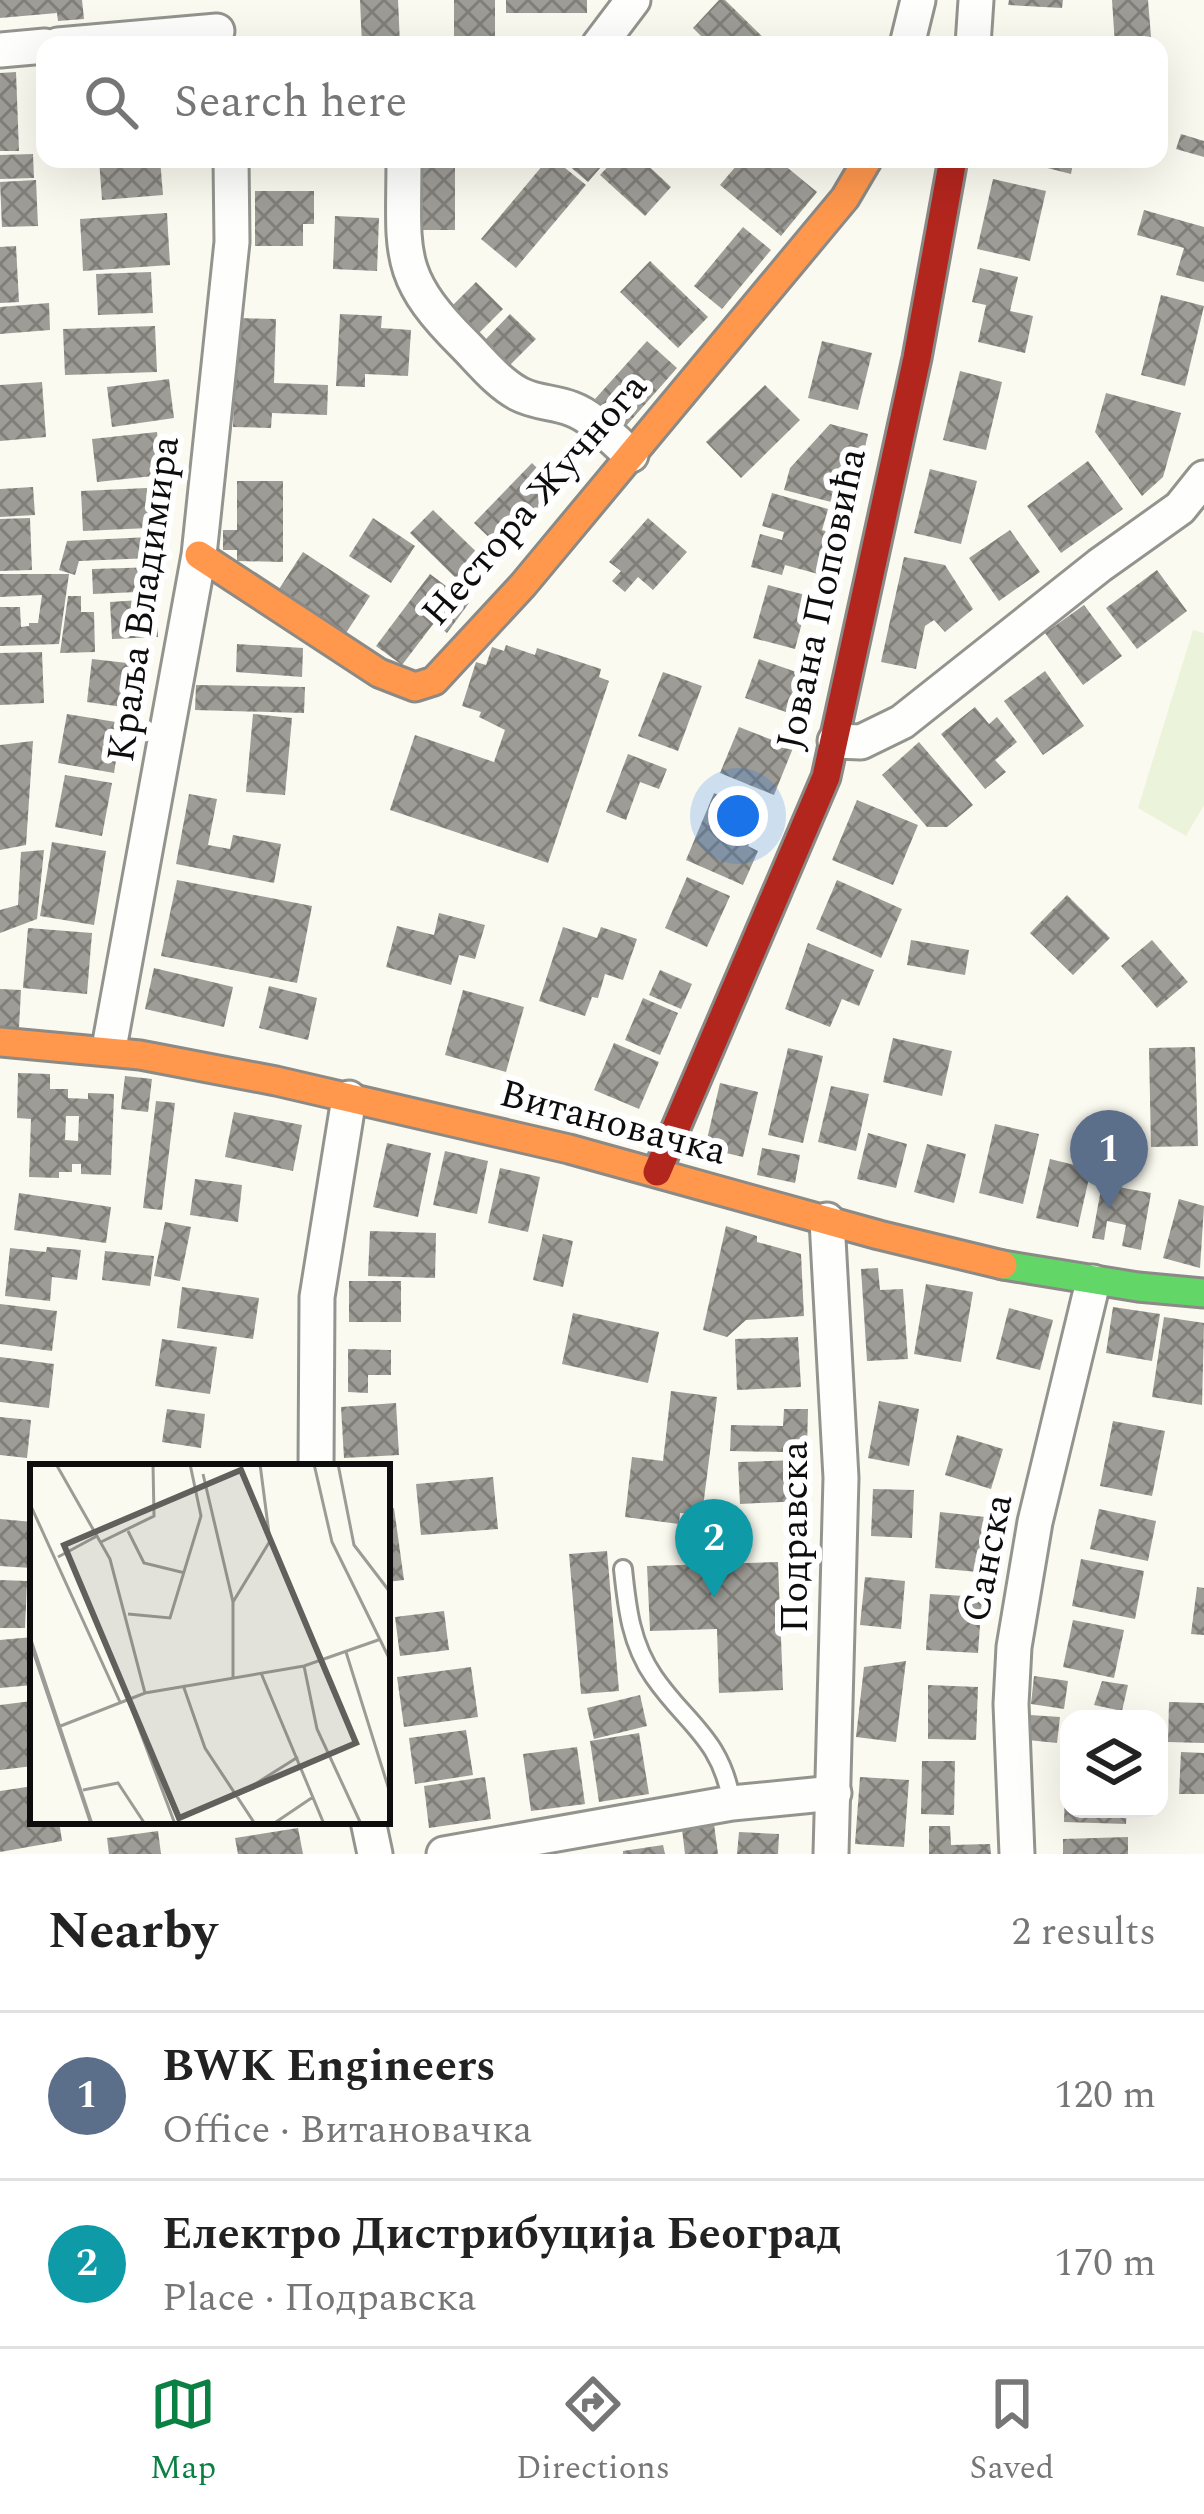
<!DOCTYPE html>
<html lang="en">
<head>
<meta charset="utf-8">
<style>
  body { margin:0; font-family:Spectral,serif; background:#f6f6f6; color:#222 }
  .controls { position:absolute; right:36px; bottom:36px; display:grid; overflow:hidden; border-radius:24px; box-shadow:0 12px 48px #0002 }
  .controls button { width:108px; height:108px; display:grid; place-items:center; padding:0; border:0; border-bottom:3px solid #e0e0e0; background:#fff; color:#222; font:60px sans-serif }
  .you { position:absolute; left:738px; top:816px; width:42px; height:42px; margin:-30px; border:9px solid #fff; border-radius:50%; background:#1a73e8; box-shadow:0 0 0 18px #1a73e833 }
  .badge { display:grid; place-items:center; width:78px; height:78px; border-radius:50%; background:#0b8043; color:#fff; font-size:39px; font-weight:700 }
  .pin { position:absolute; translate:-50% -99px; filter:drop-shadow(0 3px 6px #0008) }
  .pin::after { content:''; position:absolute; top:63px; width:42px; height:36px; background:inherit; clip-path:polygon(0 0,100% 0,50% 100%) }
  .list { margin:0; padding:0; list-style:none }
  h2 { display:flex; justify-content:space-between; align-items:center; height:156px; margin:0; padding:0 48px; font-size:51px }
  h2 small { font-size:39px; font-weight:400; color:#767676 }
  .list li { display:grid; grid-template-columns:78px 1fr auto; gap:36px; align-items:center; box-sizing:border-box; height:168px; padding:0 48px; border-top:3px solid #e0e0e0 }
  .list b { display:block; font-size:45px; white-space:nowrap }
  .list p { margin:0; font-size:39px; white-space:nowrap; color:#767676 }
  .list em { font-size:39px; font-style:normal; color:#767676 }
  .icon { flex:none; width:66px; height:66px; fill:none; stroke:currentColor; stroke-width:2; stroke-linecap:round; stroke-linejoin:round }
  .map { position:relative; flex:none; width:1204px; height:1854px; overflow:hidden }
  .search { position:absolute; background:#fff; box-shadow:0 12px 48px #0002; left:36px; right:36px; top:36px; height:132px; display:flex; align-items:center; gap:30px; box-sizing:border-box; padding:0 42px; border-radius:24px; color:#767676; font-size:45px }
  .sheet { height:492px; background:#fff }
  nav { display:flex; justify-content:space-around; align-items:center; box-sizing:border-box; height:168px; border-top:3px solid #e0e0e0; background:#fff; font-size:33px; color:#767676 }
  nav a { display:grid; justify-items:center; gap:6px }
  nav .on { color:#0b8043 }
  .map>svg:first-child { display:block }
  .pitch { fill:#ebf4da }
  .building { fill:url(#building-cross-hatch); fill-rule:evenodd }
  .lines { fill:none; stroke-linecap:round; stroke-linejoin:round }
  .lane-casing { stroke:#94948f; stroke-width:22 }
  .street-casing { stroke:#94948f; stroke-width:39 }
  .fast-casing { stroke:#8b8a86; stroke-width:33 }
  .slow-casing { stroke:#8b8a86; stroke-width:33 }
  .jam-casing { stroke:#8b8a86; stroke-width:33 }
  .lane { stroke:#fefefd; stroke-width:16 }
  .street { stroke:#fefefd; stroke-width:33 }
  .fast { stroke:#63d668; stroke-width:27 }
  .slow { stroke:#ff974d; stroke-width:27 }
  .jam { stroke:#b3261e; stroke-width:27 }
  .labels { text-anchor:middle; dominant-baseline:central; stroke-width:12; stroke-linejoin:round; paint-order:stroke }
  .street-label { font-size:39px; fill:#0d0d0d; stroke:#fff }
  .inset-road { fill:none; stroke:#9c9b95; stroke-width:3 }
  .view { fill:#60605c; fill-opacity:0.15; stroke:#60605c; stroke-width:6 }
  .inset-edge { fill:none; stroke:#0d0d0d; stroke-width:6 }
</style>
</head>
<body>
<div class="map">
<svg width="1204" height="1854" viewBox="0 0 1204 1854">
  <defs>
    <pattern id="building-cross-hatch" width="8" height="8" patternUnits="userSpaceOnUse" patternTransform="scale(3)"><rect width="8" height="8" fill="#9e9c96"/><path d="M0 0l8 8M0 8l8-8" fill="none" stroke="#7f7e79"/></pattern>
  </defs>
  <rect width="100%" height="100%" fill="#fbfaf0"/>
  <polygon class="pitch" points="1193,630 1204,633 1204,805 1186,836 1138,808"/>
  <g class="building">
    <polygon points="0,0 82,0 84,19 58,21 57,13 0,18"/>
    <polygon points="360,0 398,0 400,45 362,45"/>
    <rect x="454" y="0" width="41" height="45"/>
    <rect x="506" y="0" width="81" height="13"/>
    <polygon points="719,0 725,0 771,45 710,45 693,28"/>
    <polygon points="1009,0 1063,0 1062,8 1008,5"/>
    <polygon points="1112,0 1148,0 1151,37 1144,38 1145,45 1115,45"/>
    <polygon points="16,72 19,151 0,151 0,73"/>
    <polygon points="1181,134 1204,141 1204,157 1176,149"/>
    <polygon points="33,154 34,178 0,179 0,155"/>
    <polygon points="99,159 160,159 163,195 102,200"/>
    <rect x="419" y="159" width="36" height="71"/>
    <polygon points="548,159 554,159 586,185 516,268 481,239"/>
    <polygon points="561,159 608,159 588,182"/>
    <polygon points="615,159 641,159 671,187 645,216 600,175"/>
    <polygon points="742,159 777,159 817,192 781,236 720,185"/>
    <polygon points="1012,159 1074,159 1071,174"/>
    <polygon points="993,179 1046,191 1030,261 977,249"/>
    <polygon points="36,180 38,226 2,227 0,182"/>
    <polygon points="255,191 314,191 314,224 303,224 303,246 255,246"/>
    <polygon points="1144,210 1204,227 1204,282 1176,275 1184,248 1137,235"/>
    <polygon points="167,213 170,265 83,271 80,219"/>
    <polygon points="335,216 379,218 377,271 333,269"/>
    <polygon points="743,227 771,250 722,309 694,286"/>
    <polygon points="16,246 19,302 0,303 0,247"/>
    <polygon points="650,261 708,317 678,348 620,292"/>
    <polygon points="980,268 1018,277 1010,311 1033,316 1025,353 978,342 986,305 972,302"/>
    <polygon points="151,272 153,313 98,315 96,274"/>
    <polygon points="476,282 503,309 474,338 447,311"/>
    <polygon points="1161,295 1204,306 1185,386 1141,375"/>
    <polygon points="49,303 50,330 0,334 0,307"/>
    <polygon points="340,314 382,316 381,328 411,330 408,376 365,374 365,387 336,386"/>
    <polygon points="510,314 536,339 510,365 485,340"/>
    <polygon points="236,318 276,319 274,383 328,385 327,415 272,413 271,428 233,427"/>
    <polygon points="155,326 157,372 65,375 63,329"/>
    <polygon points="647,341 677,368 626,426 595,399"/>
    <polygon points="822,341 872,353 858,410 808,398"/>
    <polygon points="960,371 1002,382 986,450 943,440"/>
    <polygon points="169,379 174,418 112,427 107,387"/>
    <polygon points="42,382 46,437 0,441 0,385"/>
    <polygon points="765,385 800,420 741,478 706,442"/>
    <polygon points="1106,393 1181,413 1163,477 1142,496 1095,432"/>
    <polygon points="830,424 868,434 859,474 853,471 843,505 784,490 790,468"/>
    <polygon points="157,432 162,475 97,482 92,439"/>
    <polygon points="1088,461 1123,509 1061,553 1027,506"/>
    <polygon points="532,463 558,489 500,548 474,523"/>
    <polygon points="930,469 977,481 961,544 914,533"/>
    <polygon points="237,481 283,481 283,562 237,561 237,550 223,550 223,530 237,530"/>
    <polygon points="33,487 35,515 0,517 0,489"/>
    <polygon points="147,488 149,528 83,531 81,491"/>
    <polygon points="772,493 828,509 822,530 840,535 829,577 785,565 782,575 751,567 760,534 782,540 784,532 762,526"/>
    <polygon points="433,510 489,564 466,588 410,533"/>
    <polygon points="30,518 32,570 0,571 0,519"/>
    <polygon points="373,518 415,546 391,583 349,556"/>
    <polygon points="648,518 687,552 653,590 638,577 625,592 612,581 621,571 609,562"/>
    <polygon points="1010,530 1040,572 999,601 969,558"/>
    <polygon points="150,537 151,558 79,561 75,575 59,570 67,541"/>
    <polygon points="303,552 370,596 346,633 279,589"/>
    <polygon points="904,557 945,565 973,609 945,632 934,620 925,626 916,669 881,662"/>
    <polygon points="158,567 159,591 93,594 92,569"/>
    <polygon points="1157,570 1187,611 1137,649 1106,608"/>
    <polygon points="0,574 69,574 59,644 0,646 0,607 20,607 21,627 29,626 29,623 38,623 42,595 0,597"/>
    <polygon points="430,574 469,603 447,633 434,623 402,665 376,646"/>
    <polygon points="768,585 809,596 795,649 753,638"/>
    <polygon points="68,596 81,596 81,612 94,612 95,652 60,653"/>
    <polygon points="156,599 158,637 112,639 110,602"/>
    <polygon points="1084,605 1122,656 1083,685 1045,633"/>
    <polygon points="237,644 303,648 302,677 236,672"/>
    <polygon points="506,645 535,655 537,648 601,669 599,677 609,681 548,863 390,810 415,735 494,762 505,730 479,717 481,712 462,706 476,662 486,665 492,647 504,651"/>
    <polygon points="42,652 44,703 0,705 0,653"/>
    <polygon points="92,659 136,664 130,708 87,702"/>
    <polygon points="759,659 799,673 786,712 745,698"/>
    <polygon points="1045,671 1084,726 1043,755 1004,701"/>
    <polygon points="663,672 702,686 678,751 638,736"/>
    <polygon points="196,685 305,687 304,713 195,710"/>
    <polygon points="975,707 989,724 997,717 1017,742 995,760 1006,772 985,789 941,734"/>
    <polygon points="67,714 122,723 114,773 58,763"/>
    <polygon points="253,714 292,718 285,795 246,792"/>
    <polygon points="739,727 793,748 774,795 720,773"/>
    <polygon points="33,741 26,845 0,850 0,745"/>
    <polygon points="919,742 973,805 947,827 927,827 882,775"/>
    <polygon points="628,754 667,769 659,789 640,782 626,820 606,812"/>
    <polygon points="65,775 112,783 102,836 55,827"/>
    <polygon points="714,793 763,813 748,846 758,851 743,885 686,860"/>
    <polygon points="189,794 217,799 208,845 230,849 233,835 281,844 274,883 176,864"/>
    <polygon points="857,800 918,825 893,885 832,860"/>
    <polygon points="52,842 106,851 94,925 40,916"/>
    <polygon points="44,850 37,919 0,933 0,910 18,905 21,852"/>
    <polygon points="687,877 730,896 707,947 665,928"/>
    <polygon points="177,880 312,906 297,983 161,956"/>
    <polygon points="837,880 902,909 881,958 816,929"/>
    <polygon points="1067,895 1110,938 1073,975 1030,933"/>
    <polygon points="439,913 485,925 475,959 459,955 451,985 386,967 397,926 434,935"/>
    <polygon points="563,927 597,938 601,927 637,939 623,980 605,974 598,998 592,997 585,1016 539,1001"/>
    <polygon points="28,928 92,933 87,994 23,988"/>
    <polygon points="911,940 969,950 965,975 907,965"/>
    <polygon points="1152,940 1188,982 1157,1008 1121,966"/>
    <polygon points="808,943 874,970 859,1006 842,999 830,1027 785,1009"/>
    <polygon points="154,968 233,987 224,1027 145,1009"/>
    <polygon points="660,970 692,984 681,1009 649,995"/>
    <polygon points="269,986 317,998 308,1040 259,1028"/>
    <polygon points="0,989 21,990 19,1028 0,1027"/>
    <polygon points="463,990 524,1007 506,1072 445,1055"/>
    <polygon points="643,998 678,1013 660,1055 625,1040"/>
    <polygon points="893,1038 952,1051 942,1096 883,1082"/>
    <polygon points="614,1043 659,1062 639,1109 594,1090"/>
    <polygon points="1195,1047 1198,1146 1151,1147 1149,1048"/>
    <polygon points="788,1048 823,1056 803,1143 768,1135"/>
    <path d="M 18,1073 L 50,1074 L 50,1089 L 68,1089 L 68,1098 L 88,1099 L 88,1093 L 114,1094 L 111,1175 L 81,1174 L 81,1164 L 72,1164 L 72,1172 L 59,1172 L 59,1178 L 29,1177 L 31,1119 L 17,1118 ZM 66,1116 L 79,1116 L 78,1141 L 65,1140 Z"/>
    <polygon points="125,1076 152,1079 148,1112 121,1109"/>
    <polygon points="720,1083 758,1092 743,1157 705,1148"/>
    <polygon points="831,1086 869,1094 856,1151 818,1142"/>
    <polygon points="156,1101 175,1103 162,1210 143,1208"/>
    <polygon points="234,1112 302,1125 293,1171 225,1157"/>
    <polygon points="995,1124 1039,1134 1023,1204 979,1193"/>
    <polygon points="868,1133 907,1144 896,1188 857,1179"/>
    <polygon points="387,1143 431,1153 418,1217 373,1207"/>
    <polygon points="927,1144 966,1154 954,1203 914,1192"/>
    <polygon points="762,1148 800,1155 795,1183 757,1175"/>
    <polygon points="445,1151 488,1161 477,1214 433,1205"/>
    <polygon points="1050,1159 1091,1169 1078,1227 1036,1218"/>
    <polygon points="500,1168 540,1177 528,1232 488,1223"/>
    <polygon points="195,1179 242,1185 238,1222 190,1215"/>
    <polygon points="1102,1184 1151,1193 1141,1250 1122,1246 1126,1225 1107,1221 1104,1240 1092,1238"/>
    <polygon points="19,1193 111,1207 106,1243 14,1230"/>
    <polygon points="1179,1199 1204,1206 1200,1268 1163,1258"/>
    <polygon points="165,1222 191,1227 180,1281 154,1276"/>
    <polygon points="726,1226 757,1236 757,1242 801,1254 804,1316 746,1320 727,1337 703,1330"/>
    <polygon points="370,1231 436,1233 435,1278 368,1276"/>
    <polygon points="543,1234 573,1241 563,1287 533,1280"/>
    <polygon points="47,1247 81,1250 77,1280 52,1277 50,1301 5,1296 10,1248 46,1252"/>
    <polygon points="105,1251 154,1256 150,1286 102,1280"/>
    <polygon points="878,1268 880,1290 903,1289 908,1359 867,1361 861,1269"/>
    <rect x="349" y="1281" width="52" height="41"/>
    <polygon points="926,1284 973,1292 961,1362 914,1354"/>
    <polygon points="182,1287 259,1298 253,1339 177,1328"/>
    <polygon points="0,1304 57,1311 52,1351 0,1344"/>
    <polygon points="1113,1307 1160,1314 1152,1361 1106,1353"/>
    <polygon points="1009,1308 1053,1320 1040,1370 996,1359"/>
    <polygon points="573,1313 659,1332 648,1383 562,1364"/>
    <polygon points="1164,1317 1204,1323 1202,1405 1152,1397"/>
    <polygon points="798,1337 801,1387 737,1390 735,1339"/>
    <polygon points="162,1339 217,1347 210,1394 155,1386"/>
    <polygon points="348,1349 391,1350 391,1375 368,1375 368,1393 348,1392"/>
    <polygon points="0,1357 54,1364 49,1408 0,1402"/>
    <polygon points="671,1391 717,1397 702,1515 680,1513 679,1524 625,1517 632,1457 663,1461"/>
    <polygon points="879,1401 919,1409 909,1466 868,1458"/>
    <polygon points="396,1403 399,1455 344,1458 341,1407"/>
    <polygon points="167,1409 205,1414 201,1448 162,1442"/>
    <polygon points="784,1409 808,1409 807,1448 783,1447 783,1452 730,1451 731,1425 783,1426"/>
    <polygon points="0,1417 31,1420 27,1458 0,1455"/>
    <polygon points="1113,1421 1165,1431 1152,1496 1100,1486"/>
    <polygon points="957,1435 1003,1449 991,1489 945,1475"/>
    <polygon points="798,1460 800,1501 740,1504 738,1462"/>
    <polygon points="493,1477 498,1529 421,1535 416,1484"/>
    <polygon points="873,1489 914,1490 912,1538 871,1536"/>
    <polygon points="394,1508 404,1580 387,1582 387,1509"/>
    <polygon points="1099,1509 1156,1521 1148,1561 1090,1549"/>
    <polygon points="940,1512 994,1518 988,1573 935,1568"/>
    <polygon points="0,1519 33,1522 31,1568 0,1566"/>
    <polygon points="607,1551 619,1691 581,1694 569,1554"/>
    <polygon points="1081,1559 1144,1571 1135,1619 1072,1606"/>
    <polygon points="778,1562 783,1690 719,1693 717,1629 650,1631 647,1566"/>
    <polygon points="865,1577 905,1581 901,1629 860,1625"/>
    <polygon points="0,1580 27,1581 25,1628 0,1628"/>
    <polygon points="1197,1587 1204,1588 1204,1635 1191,1634"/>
    <polygon points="930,1594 982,1597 978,1653 926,1650"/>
    <polygon points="444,1611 449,1650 400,1656 395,1617"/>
    <polygon points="1073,1620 1124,1630 1114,1678 1063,1667"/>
    <polygon points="33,1637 33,1685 0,1688 0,1640"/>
    <polygon points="906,1661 896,1742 856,1737 864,1667"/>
    <polygon points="471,1667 478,1717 404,1727 397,1677"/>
    <polygon points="1034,1676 1068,1681 1064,1709 1031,1704"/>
    <polygon points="1102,1681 1128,1685 1122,1711 1094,1705"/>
    <polygon points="928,1685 978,1687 976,1740 928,1739"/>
    <polygon points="640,1695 647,1726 594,1739 587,1708"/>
    <polygon points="32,1701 33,1766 0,1770 0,1705"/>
    <polygon points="1169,1702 1204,1703 1204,1743 1168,1742"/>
    <polygon points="1030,1715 1060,1717 1057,1743 1028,1740"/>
    <polygon points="466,1730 473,1775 415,1784 409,1738"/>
    <polygon points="639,1733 649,1794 599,1802 590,1741"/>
    <polygon points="577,1747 585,1804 531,1811 523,1754"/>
    <polygon points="1181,1752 1204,1753 1204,1794 1179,1794"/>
    <polygon points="922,1761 955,1761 954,1815 921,1814"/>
    <polygon points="485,1777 491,1819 429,1828 424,1786"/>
    <polygon points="860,1777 909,1780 904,1847 855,1844"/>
    <polygon points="33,1786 33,1821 59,1821 62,1841 0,1852 0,1791"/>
    <polygon points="1065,1786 1069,1786 1069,1809 1127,1809 1126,1824 1064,1822"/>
    <polygon points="714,1824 718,1854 685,1854 682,1829"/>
    <polygon points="929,1826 950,1826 951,1845 990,1844 991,1854 929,1854"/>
    <polygon points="298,1828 303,1854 238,1854 235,1838"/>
    <polygon points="158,1831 161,1854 109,1854 107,1838"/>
    <polygon points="739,1832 779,1834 778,1854 737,1854"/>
    <polygon points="1128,1837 1128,1854 1063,1854 1063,1839"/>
    <polygon points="663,1845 665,1854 623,1854 623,1851"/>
  </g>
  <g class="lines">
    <g class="lane-casing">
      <path id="lane" d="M 623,1569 C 627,1608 631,1644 654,1677 C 687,1725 721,1738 732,1803"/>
    </g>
    <g class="street-casing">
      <g id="street">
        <polyline points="58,45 217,31"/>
        <polyline points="599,45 633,0"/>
        <polyline points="907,45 918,0"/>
        <polyline points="973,45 976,0"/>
        <polyline points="0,50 45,46"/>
        <path d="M 404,159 C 404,252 394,275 464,344 C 481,361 497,382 519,394 C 536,403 555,402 572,409 C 594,417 613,440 631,455"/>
        <polyline points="835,741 861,742 902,722 1100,565 1180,508 1204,478"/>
        <polyline points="109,1048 199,555 232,242 231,159"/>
        <polyline points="827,1220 841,1478 831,1854"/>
        <polyline points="316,1467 317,1297 349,1098"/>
        <polyline points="368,1821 375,1854"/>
        <polyline points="444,1854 732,1803 834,1793"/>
        <polyline points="1017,1854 1011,1704 1014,1647 1035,1522 1093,1282"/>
      </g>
    </g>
    <g class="fast-casing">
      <polyline id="fast" points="1003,1265 1138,1287 1204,1293"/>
    </g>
    <g class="slow-casing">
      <g id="slow">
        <polyline points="199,555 379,673 415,687 434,681 523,585 845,198 868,159"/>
        <polyline points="0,1042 140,1055 276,1081 569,1149 879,1235 1003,1265"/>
      </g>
    </g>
    <g class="jam-casing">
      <polyline id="jam" points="657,1172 826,777 917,358 953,159"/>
    </g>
    <use href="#lane" class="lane"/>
    <use href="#street" class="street"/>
    <use href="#fast" class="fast"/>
    <use href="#slow" class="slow"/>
    <use href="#jam" class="jam"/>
  </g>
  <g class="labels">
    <g class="street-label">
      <text transform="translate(535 500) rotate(-49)">Нестора Жучнога</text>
      <text transform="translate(144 599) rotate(-82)">Краља Владимира</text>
      <text transform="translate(822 599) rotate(-78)">Јована Поповића</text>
      <text transform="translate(613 1123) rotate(15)">Витановачка</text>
      <text transform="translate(795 1537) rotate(-90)">Подравска</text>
      <text transform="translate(988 1558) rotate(-79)">Санска</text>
    </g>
  </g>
  <g transform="translate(30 1464)">
    <rect width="360" height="360" fill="#fbfaf0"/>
    <path class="inset-road" d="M 26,0 L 80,95 L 115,229M 284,0 L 302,78 L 360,196M 308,0 L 324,81 L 360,128M 173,10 L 203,138 L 203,213M 0,40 L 90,238M 98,67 L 114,99 L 155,109M 71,78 L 124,52 L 123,0M 28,93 L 67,72M 203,138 L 240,77 L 230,0M 98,150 L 140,154 L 171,52 L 160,0M 0,173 L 62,360M 0,178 L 61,360M 316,188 L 360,329M 274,202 L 287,265 L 331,360M 231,209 L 294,360M 153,221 L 175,284 L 225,360M 98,235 L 145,360M 28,263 L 115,229 L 274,202 L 351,175M 53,326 L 88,319 L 115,360M 206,332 L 268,293M 243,360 L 283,333"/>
    <path class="view" d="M 211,6 L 326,279 L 149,354 L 34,81 Z"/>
    <rect width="360" height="360" class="inset-edge"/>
  </g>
</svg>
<div class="controls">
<button><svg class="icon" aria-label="layers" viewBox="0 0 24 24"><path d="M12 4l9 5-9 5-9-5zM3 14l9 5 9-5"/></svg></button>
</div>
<div class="you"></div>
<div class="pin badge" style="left:1109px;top:1209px;background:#5c6f8a">1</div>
<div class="pin badge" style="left:714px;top:1598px;background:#0f9aa8">2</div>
<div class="search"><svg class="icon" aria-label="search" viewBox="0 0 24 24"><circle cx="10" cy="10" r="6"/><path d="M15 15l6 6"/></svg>Search here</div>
</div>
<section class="sheet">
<h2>Nearby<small>2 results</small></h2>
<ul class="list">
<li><span class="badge" style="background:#5c6f8a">1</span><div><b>BWK Engineers</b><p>Office · Витановачка</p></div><em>120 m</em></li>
<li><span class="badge" style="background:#0f9aa8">2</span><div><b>Електро Дистрибуција Београд</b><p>Place · Подравска</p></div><em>170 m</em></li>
</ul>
</section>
<nav>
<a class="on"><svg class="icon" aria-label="map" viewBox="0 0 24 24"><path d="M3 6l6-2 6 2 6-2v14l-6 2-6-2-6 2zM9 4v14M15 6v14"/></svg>Map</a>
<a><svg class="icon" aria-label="directions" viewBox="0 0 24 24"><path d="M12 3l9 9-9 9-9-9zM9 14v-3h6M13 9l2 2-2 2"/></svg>Directions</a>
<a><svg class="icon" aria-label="saved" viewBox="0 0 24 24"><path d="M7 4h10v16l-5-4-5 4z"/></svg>Saved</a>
</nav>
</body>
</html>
